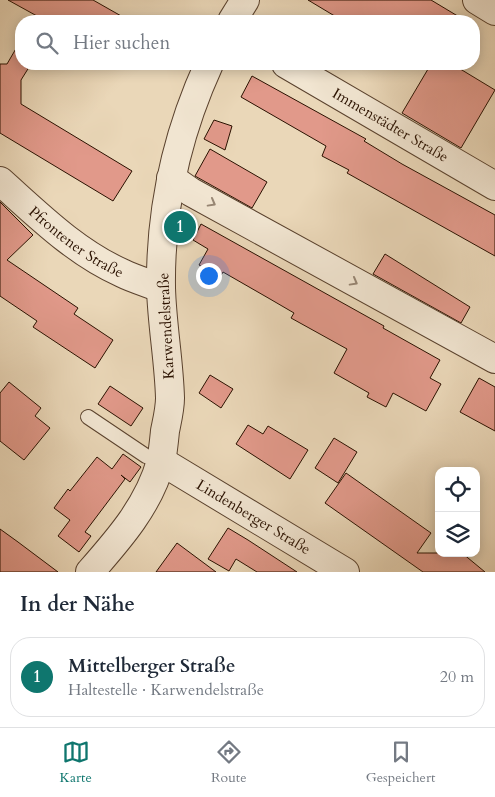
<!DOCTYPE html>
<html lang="de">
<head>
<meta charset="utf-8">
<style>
  body { margin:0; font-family:Cardo,serif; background:#f2f2f3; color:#1f2937 }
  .controls { position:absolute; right:15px; bottom:15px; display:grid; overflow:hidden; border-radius:10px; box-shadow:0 2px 12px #0003 }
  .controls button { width:45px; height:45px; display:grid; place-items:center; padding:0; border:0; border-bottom:1px solid #e0e1e3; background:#fff; color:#1f2937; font:25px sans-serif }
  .you { position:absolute; left:208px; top:275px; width:18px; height:18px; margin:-12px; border:4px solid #fff; border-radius:50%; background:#1a73e8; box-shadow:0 0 0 8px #1a73e833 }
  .badge { display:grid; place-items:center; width:32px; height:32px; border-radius:50%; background:#0f766e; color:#fff; font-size:16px; font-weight:700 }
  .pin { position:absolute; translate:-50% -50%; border:2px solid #fff; box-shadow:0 1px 5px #0006 }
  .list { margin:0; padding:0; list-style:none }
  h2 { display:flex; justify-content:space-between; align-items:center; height:65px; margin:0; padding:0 20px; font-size:21px }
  h2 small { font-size:16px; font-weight:400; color:#747a83 }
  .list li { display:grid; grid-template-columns:32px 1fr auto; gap:15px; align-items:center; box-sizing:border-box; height:80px; margin:0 10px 10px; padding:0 10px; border:1px solid #e0e1e3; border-radius:20px }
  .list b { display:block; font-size:19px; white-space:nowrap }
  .list p { margin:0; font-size:16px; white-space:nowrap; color:#747a83 }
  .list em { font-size:16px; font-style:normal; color:#747a83 }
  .icon { flex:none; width:28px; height:28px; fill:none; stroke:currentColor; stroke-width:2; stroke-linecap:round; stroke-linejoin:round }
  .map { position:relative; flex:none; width:495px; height:572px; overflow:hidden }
  .search { position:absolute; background:#fff; box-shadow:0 2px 12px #0003; left:15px; right:15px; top:15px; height:55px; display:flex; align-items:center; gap:12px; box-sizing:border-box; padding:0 18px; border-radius:20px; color:#747a83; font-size:19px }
  .sheet { height:155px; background:#fff }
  nav { display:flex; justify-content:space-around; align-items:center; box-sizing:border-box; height:70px; border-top:1px solid #e0e1e3; background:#fff; font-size:14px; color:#747a83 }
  nav a { display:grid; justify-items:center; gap:2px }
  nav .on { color:#0f766e }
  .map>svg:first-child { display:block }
  .building { fill:#e1998a; stroke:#2a1100 }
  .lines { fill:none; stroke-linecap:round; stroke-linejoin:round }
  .service-casing { stroke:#5a422e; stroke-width:16 }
  .minor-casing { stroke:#5a422e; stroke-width:30 }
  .service { stroke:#f1e5d1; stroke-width:14 }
  .minor { stroke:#f1e5d1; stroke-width:28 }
  .oneway { stroke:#978673 }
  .labels { text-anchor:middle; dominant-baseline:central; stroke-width:4; stroke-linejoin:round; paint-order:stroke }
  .street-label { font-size:15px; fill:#2a1100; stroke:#f1e5d1 }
</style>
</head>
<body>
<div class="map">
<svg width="495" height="572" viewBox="0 0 495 572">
  <rect width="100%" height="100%" fill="#ead7b8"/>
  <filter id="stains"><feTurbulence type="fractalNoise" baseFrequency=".004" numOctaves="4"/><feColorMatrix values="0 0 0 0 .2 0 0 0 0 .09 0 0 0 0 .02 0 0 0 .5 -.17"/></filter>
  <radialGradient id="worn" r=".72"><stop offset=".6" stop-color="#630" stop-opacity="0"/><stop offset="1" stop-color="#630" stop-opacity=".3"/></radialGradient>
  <g class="building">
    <polygon points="8,0 93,0 130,21 46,21"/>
    <polygon points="308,0 431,0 466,21 343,21"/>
    <polygon points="21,40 21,64 31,64 21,80 21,104 132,171 113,201 0,133 0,64 7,64"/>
    <polygon points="431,64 452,64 495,90 461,148 402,113"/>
    <polygon points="252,76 366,139 364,141 402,164 495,215 495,256 347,173 349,170 322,156 326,146 241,97"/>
    <polygon points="214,120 232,126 225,150 204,139"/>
    <polygon points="210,149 267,182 252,208 195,176"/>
    <polygon points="0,202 33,235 7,260 78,308 74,314 113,340 95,368 33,327 37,321 0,296"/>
    <polygon points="201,224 384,326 383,328 440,360 430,378 441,384 426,411 393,393 386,407 367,397 369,393 334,373 347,349 291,318 294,313 270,299 223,272 220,277 199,265 208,249 193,240"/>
    <polygon points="385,254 470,307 461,323 373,274"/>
    <polygon points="210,375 233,389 221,408 199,393"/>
    <polygon points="479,378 495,387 495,431 460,412"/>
    <polygon points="9,382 41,408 35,416 50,428 24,460 0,441 0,393"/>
    <polygon points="110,386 143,408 131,426 98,404"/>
    <polygon points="248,425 263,434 268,426 308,450 290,479 236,444"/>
    <polygon points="334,438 357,452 338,483 315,468"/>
    <polygon points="123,454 141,467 130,482 121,475 125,479 85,532 91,536 79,552 58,536 70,520 54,508 68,489 70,491 97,457 112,469"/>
    <polygon points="346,473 431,533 417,553 462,553 485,572 423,572 325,503"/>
    <polygon points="228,528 248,540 297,572 257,572 236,559 229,571 208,559"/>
    <polygon points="0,529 18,542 58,572 0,572"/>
    <polygon points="177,543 216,572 156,572"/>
  </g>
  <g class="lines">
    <g class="service-casing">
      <polyline id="service" points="88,417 146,456 161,461"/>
    </g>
    <g class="minor-casing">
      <g id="minor">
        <polyline points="477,0 495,11"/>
        <polyline points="232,21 245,0"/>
        <path id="s1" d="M 286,64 L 495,186"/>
        <polyline points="171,178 191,192 495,359"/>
        <path id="s2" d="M 0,181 C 38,215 75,252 122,273 C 134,279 148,283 161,288"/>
        <path id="s3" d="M 161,461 L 345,572"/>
        <path d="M 90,572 C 119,539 149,505 161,461 C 163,452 164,441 165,431 C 167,421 170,409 170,398 C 169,361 162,325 161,288 C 160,210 177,134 209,64"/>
      </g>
    </g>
    <use href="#service" class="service"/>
    <use href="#minor" class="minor"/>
  </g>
  <defs><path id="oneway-chevron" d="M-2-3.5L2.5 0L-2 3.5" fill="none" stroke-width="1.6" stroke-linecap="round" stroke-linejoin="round" transform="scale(1.25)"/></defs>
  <g class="oneway">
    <use href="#oneway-chevron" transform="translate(212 203) rotate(29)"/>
    <use href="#oneway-chevron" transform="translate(354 282) rotate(29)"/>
  </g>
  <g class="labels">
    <g class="street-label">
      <text stroke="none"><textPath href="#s1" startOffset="121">Immenstädter Straße</textPath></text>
      <text stroke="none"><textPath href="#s2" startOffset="98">Pfrontener Straße</textPath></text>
      <text transform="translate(166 326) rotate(-93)">Karwendelstraße</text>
      <text stroke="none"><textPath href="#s3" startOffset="108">Lindenberger Straße</textPath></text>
    </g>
  </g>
  <rect width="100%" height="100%" filter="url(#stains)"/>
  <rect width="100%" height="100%" fill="url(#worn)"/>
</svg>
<div class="controls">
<button><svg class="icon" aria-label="locate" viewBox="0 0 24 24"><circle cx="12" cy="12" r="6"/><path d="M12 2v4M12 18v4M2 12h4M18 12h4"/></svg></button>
<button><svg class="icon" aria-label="layers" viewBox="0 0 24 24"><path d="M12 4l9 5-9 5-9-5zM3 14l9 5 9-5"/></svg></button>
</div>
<div class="you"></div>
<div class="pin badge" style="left:180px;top:227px">1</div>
<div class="search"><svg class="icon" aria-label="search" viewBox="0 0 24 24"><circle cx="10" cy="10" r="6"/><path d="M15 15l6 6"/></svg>Hier suchen</div>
</div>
<section class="sheet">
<h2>In der Nähe<small></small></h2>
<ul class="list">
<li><span class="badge">1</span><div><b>Mittelberger Straße</b><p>Haltestelle · Karwendelstraße</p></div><em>20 m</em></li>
</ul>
</section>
<nav>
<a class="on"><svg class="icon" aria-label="map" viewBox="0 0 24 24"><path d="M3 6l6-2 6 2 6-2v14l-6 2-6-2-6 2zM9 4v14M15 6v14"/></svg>Karte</a>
<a><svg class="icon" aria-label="directions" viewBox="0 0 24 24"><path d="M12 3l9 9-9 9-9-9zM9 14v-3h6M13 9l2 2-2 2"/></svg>Route</a>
<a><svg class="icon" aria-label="saved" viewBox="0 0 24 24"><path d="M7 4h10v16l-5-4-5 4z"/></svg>Gespeichert</a>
</nav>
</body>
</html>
